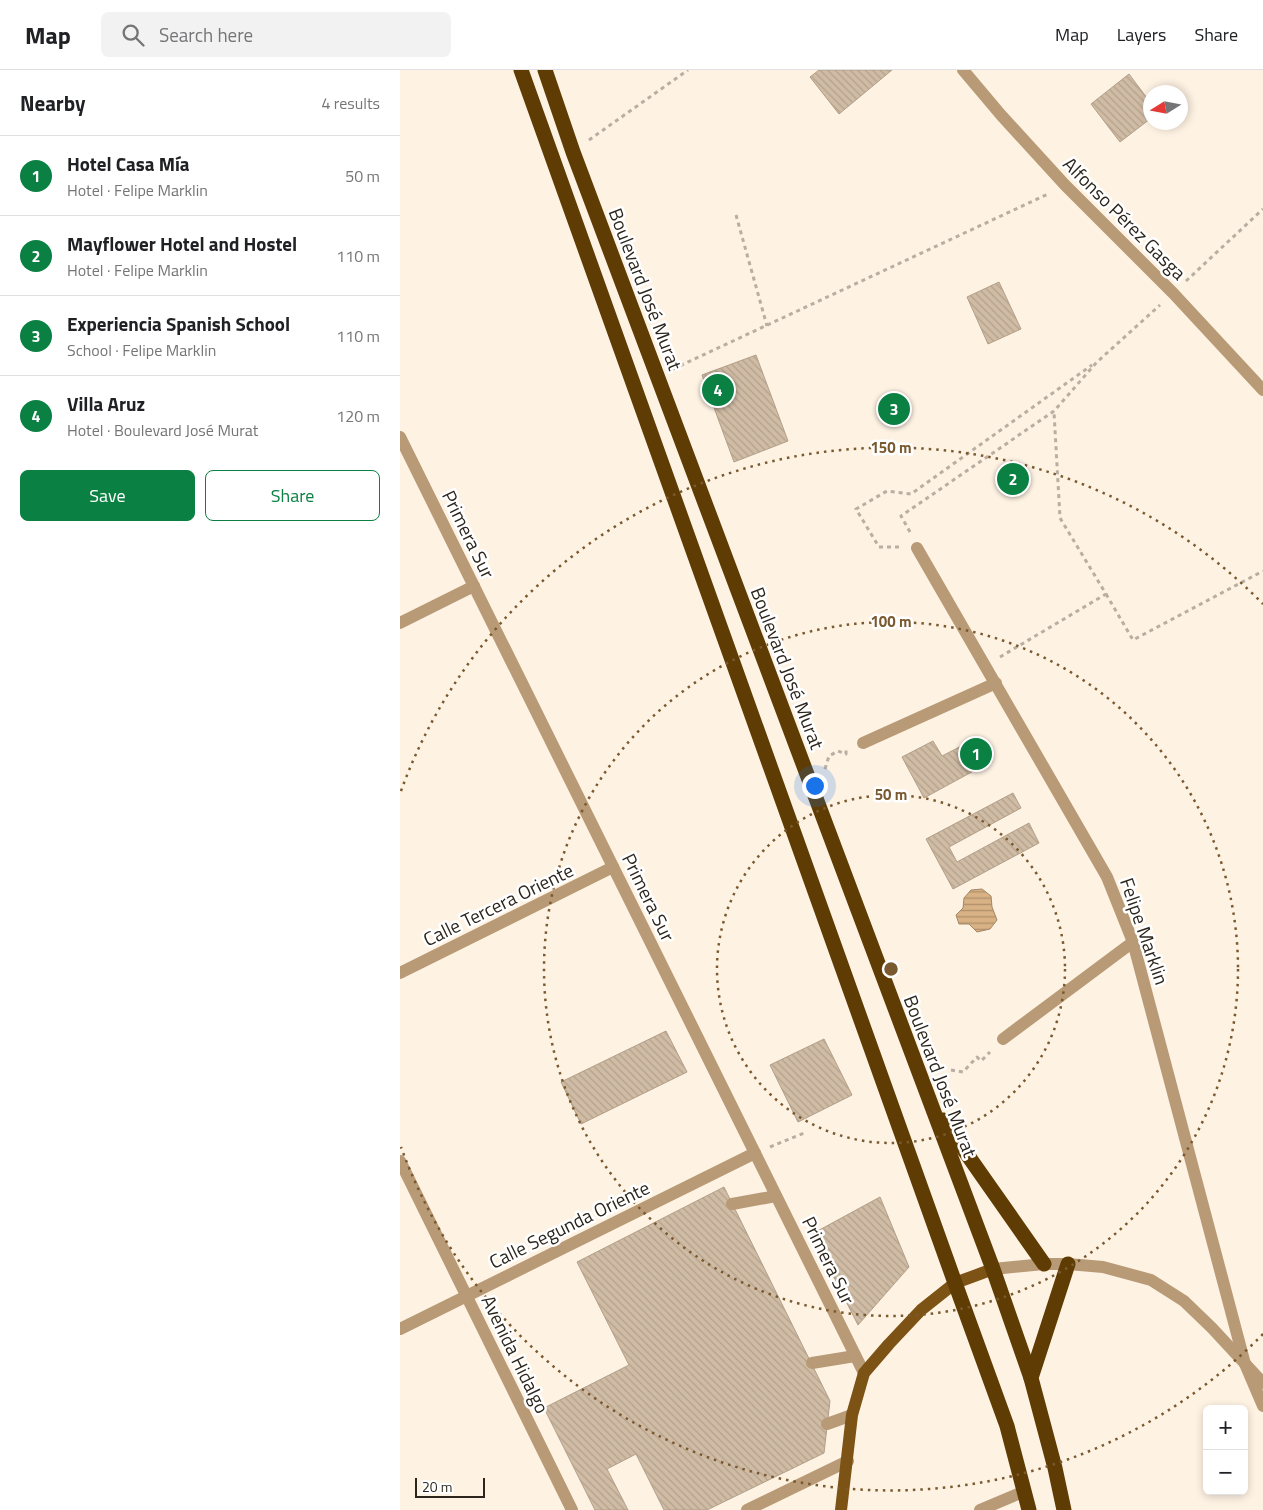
<!DOCTYPE html>
<html lang="en">
<head>
<meta charset="utf-8">
<style>
  body { margin:0; font-family:"Titillium Web",sans-serif; background:#f2f2f2; color:#202124 }
  .controls { position:absolute; right:15px; bottom:15px; display:grid; overflow:hidden; border-radius:8px; box-shadow:0 2px 8px #0003 }
  .controls button { width:45px; height:45px; display:grid; place-items:center; padding:0; border:0; border-bottom:1px solid #e0e0e0; background:#fff; color:#202124; font:25px sans-serif }
  .compass { position:absolute; left:743px; top:15px; width:45px; height:45px; border-radius:50%; background:#fff; box-shadow:0 2px 8px #0003; rotate:259deg }
  .scale { position:absolute; left:15px; bottom:12px; width:70px; box-sizing:border-box; padding-left:5px; border:2px solid #2c251c; border-top:0; font-size:14px; line-height:18px; white-space:nowrap; color:#2c251c; -webkit-text-stroke:4px #fff; paint-order:stroke }
  .you { position:absolute; left:414px; top:715px; width:18px; height:18px; margin:-12px; border:4px solid #fff; border-radius:50%; background:#1a73e8; box-shadow:0 0 0 8px #1a73e833 }
  .badge { display:grid; place-items:center; width:32px; height:32px; border-radius:50%; background:#0b8043; color:#fff; font-size:16px; font-weight:700 }
  .pin { position:absolute; translate:-50% -50%; border:2px solid #fff; box-shadow:0 1px 5px #0006 }
  .list { margin:0; padding:0; list-style:none }
  h2 { display:flex; justify-content:space-between; align-items:center; height:65px; margin:0; padding:0 20px; font-size:21px }
  h2 small { font-size:16px; font-weight:400; color:#757577 }
  .list li { display:grid; grid-template-columns:32px 1fr auto; gap:15px; align-items:center; box-sizing:border-box; height:80px; padding:0 20px; border-top:1px solid #e0e0e0 }
  .list b { display:block; font-size:19px; white-space:nowrap }
  .list p { margin:0; font-size:16px; white-space:nowrap; color:#757577 }
  .list em { font-size:16px; font-style:normal; color:#757577 }
  .actions { display:flex; gap:10px; padding:15px 20px }
  .actions a { flex:1; padding:11px 0; border:1px solid #0b8043; border-radius:8px; text-align:center; font-size:18px; color:#0b8043 }
  .actions .main { background:#0b8043; color:#fff }
  .icon { flex:none; width:28px; height:28px; fill:none; stroke:currentColor; stroke-width:2; stroke-linecap:round; stroke-linejoin:round }
  .map { position:relative; flex:none; width:863px; height:1440px; overflow:hidden }
  header { display:flex; align-items:center; gap:30px; box-sizing:border-box; height:70px; padding:0 25px; background:#fff; border-bottom:1px solid #e0e0e0 }
  header strong { font-size:24px }
  nav { display:flex; gap:28px; margin-inline-start:auto; font-size:18px }
  .search { width:350px; height:45px; background:#f2f2f2; display:flex; align-items:center; gap:12px; box-sizing:border-box; padding:0 18px; border-radius:8px; color:#757577; font-size:19px }
  main { display:flex }
  aside { flex:1; background:#fff }
  .map>svg:first-child { display:block }
  .water { fill:url(#water-rules); stroke:#a48765 }
  .building { fill:url(#building-back-hatch); stroke:#b29f88 }
  .lines { fill:none; stroke-linecap:round; stroke-linejoin:round }
  .path { stroke:#b8aea1; stroke-width:3; stroke-dasharray:4 4; stroke-linecap:butt }
  .minor { stroke:#b89a76; stroke-width:12 }
  .major { stroke:#7c5215; stroke-width:12 }
  .highway { stroke:#5f3c03; stroke-width:15 }
  .ring { fill:none; stroke:#7a592f; stroke-width:2.5; stroke-dasharray:2.5 5 }
  .labels { text-anchor:middle; dominant-baseline:central; stroke-width:5; stroke-linejoin:round; paint-order:stroke }
  .street-label { font-size:19px; fill:#2c251c; stroke:#fff }
  .centre { fill:#7a592f; stroke:#fff; stroke-width:2.5 }
  .ring-label { font-size:15px; text-anchor:middle; font-weight:bold; fill:#7a592f; stroke:#fff; stroke-width:5; stroke-linejoin:round; paint-order:stroke }
</style>
</head>
<body>
<header>
<strong>Map</strong>
<div class="search"><svg class="icon" aria-label="search" viewBox="0 0 24 24"><circle cx="10" cy="10" r="6"/><path d="M15 15l6 6"/></svg>Search here</div>
<nav><a>Map</a><a>Layers</a><a>Share</a></nav>
</header>
<main>
<aside>
<h2>Nearby<small>4 results</small></h2>
<ul class="list">
<li><span class="badge">1</span><div><b>Hotel Casa Mía</b><p>Hotel · Felipe Marklin</p></div><em>50 m</em></li>
<li><span class="badge">2</span><div><b>Mayflower Hotel and Hostel</b><p>Hotel · Felipe Marklin</p></div><em>110 m</em></li>
<li><span class="badge">3</span><div><b>Experiencia Spanish School</b><p>School · Felipe Marklin</p></div><em>110 m</em></li>
<li><span class="badge">4</span><div><b>Villa Aruz</b><p>Hotel · Boulevard José Murat</p></div><em>120 m</em></li>
</ul>
<div class="actions"><a class="main">Save</a><a>Share</a></div>
</aside>
<div class="map">
<svg width="863" height="1440" viewBox="0 0 863 1440">
  <defs>
    <pattern id="water-rules" width="6" height="5" patternUnits="userSpaceOnUse" patternTransform="scale(1.25)"><rect width="6" height="5" fill="#d8b184"/><path d="M0 2.5h6" fill="none" stroke="#af906b"/></pattern>
    <pattern id="building-back-hatch" width="6" height="6" patternUnits="userSpaceOnUse" patternTransform="scale(1.25)"><rect width="6" height="6" fill="#d0bca5"/><path d="M-1 5l2 2M0 0l6 6M5-1l2 2" fill="none" stroke="#b3a18d"/></pattern>
  </defs>
  <rect width="100%" height="100%" fill="#fef2e3"/>
  <polygon class="water" points="582,819 591,826 592,837 597,850 590,859 577,862 569,854 559,854 556,845 563,838 564,828 571,820"/>
  <g class="building">
    <polygon points="419,0 492,0 439,44 410,7"/>
    <polygon points="729,4 750,32 750,49 720,72 691,34"/>
    <polygon points="599,212 621,259 588,274 567,227"/>
    <polygon points="356,285 388,371 334,392 302,305"/>
    <polygon points="577,668 590,692 524,728 502,687 533,671 542,686"/>
    <polygon points="613,723 621,738 549,777 557,792 629,753 639,773 553,819 526,769"/>
    <polygon points="266,961 287,1002 181,1054 161,1012"/>
    <polygon points="424,969 452,1025 398,1052 370,995"/>
    <polygon points="324,1117 430,1331 424,1383 307,1440 264,1440 236,1384 207,1399 228,1440 195,1440 144,1338 229,1295 177,1192"/>
    <polygon points="480,1127 509,1197 458,1255 412,1164"/>
  </g>
  <g class="lines">
    <g class="path">
      <polyline points="189,70 288,0"/>
      <polyline points="336,145 367,256"/>
      <polyline points="786,211 863,139"/>
      <polyline points="273,299 648,124"/>
      <polyline points="510,462 501,446 654,341 697,292 760,235"/>
      <polyline points="499,477 479,477 456,439 487,421 511,424 692,295"/>
      <polyline points="706,524 733,570 863,501"/>
      <polyline points="600,587 706,524 660,448 654,342"/>
      <polyline points="425,699 429,686 438,681 446,684 446,680"/>
      <polyline points="551,1000 563,1002 577,987 581,991 590,982"/>
      <polyline points="370,1077 404,1063"/>
    </g>
    <g class="minor">
      <polyline points="563,0 601,45 665,115 773,223 863,320"/>
      <polyline points="0,367 464,1303"/>
      <polyline points="517,478 707,807 733,872 845,1294 863,1336"/>
      <polyline points="0,553 74,516"/>
      <polyline points="463,673 596,613"/>
      <polyline points="0,903 213,797"/>
      <polyline points="603,969 733,872"/>
      <polyline points="0,1091 172,1440"/>
      <polyline points="332,1134 376,1126"/>
      <polyline points="593,1199 644,1194 668,1194 703,1197 751,1210 784,1231 812,1258 863,1313"/>
      <polyline points="0,1259 355,1083"/>
      <polyline points="412,1293 455,1286"/>
      <polyline points="427,1354 452,1345"/>
      <polyline points="347,1440 448,1391"/>
      <polyline points="580,1440 625,1421"/>
    </g>
    <polyline class="major" points="441,1440 452,1345 464,1303 489,1274 521,1240 555,1213 593,1199"/>
    <g class="highway">
      <polyline points="121,0 555,1213 607,1356 629,1440"/>
      <polyline points="145,0 173,82 593,1199 631,1308 655,1398 664,1440"/>
      <polyline points="543,1050 644,1194"/>
      <polyline points="631,1308 668,1194"/>
    </g>
  </g>
  <g class="ring">
    <circle cx="491" cy="899" r="174"/>
    <circle cx="491" cy="899" r="347"/>
    <path d="M863 1264A521 521 0 0 1 1 1077M1 721A521 521 0 0 1 863 534"/>
  </g>
  <g class="labels">
    <g class="street-label">
      <text transform="translate(725 148) rotate(45)">Alfonso Pérez Gasga</text>
      <text transform="translate(246 219) rotate(69)">Boulevard José Murat</text>
      <text transform="translate(69 464) rotate(64)">Primera Sur</text>
      <text transform="translate(388 598) rotate(69)">Boulevard José Murat</text>
      <text transform="translate(249 827) rotate(64)">Primera Sur</text>
      <text transform="translate(98 834) rotate(-26)">Calle Tercera Oriente</text>
      <text transform="translate(745 861) rotate(71)">Felipe Marklin</text>
      <text transform="translate(541 1006) rotate(69)">Boulevard José Murat</text>
      <text transform="translate(169 1154) rotate(-26)">Calle Segunda Oriente</text>
      <text transform="translate(429 1190) rotate(64)">Primera Sur</text>
      <text transform="translate(116 1284) rotate(64)">Avenida Hidalgo</text>
    </g>
  </g>
  <circle cx="491" cy="899" r="8" class="centre"/>
  <g class="ring-label">
    <text x="491" y="383">150 m</text>
    <text x="491" y="557">100 m</text>
    <text x="491" y="730">50 m</text>
  </g>
</svg>
<div class="controls">
<button>+</button>
<button>−</button>
</div>
<svg class="compass" viewBox="-18 -18 36 36"><path d="M0-13l5 13h-10z" fill="#e53935"/><path d="M0 13l5-13h-10z" fill="#757577"/></svg>
<div class="scale">20 m</div>
<div class="you"></div>
<div class="pin badge" style="left:576px;top:684px">1</div>
<div class="pin badge" style="left:613px;top:409px">2</div>
<div class="pin badge" style="left:494px;top:339px">3</div>
<div class="pin badge" style="left:318px;top:320px">4</div>
</div>
</main>
</body>
</html>
